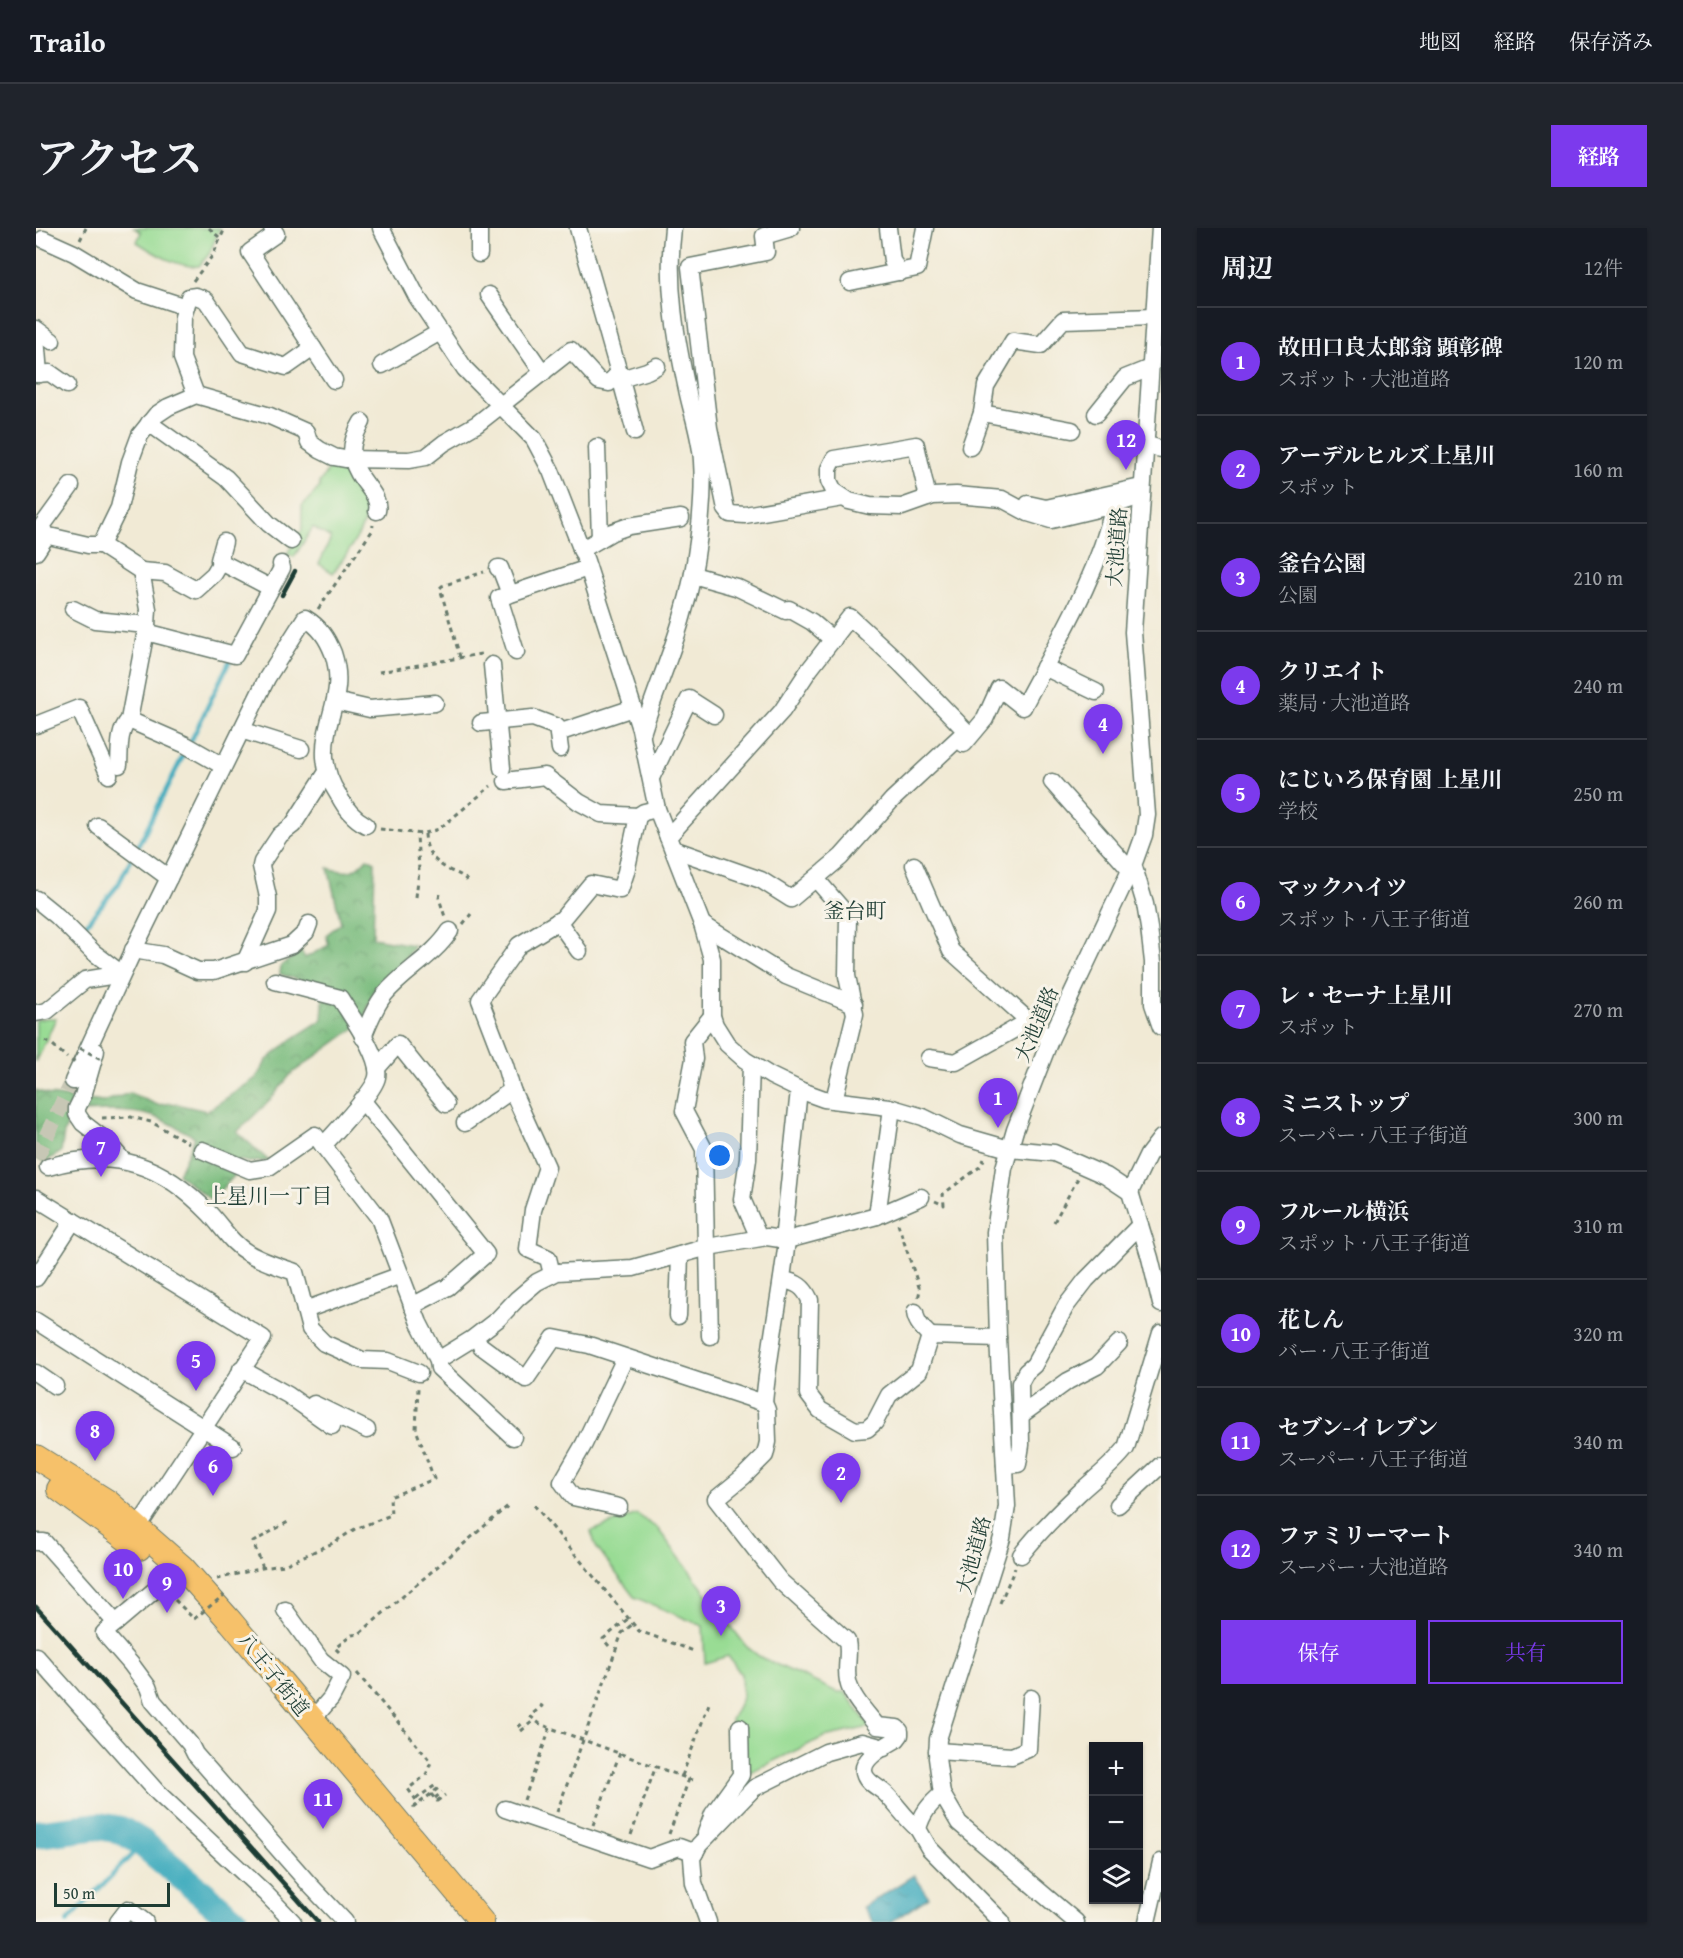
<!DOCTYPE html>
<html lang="ja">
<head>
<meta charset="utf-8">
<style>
  body { margin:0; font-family:"Gentium Book Plus","Noto Serif JP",serif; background:#20242c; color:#f1f3f6 }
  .controls { position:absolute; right:18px; bottom:18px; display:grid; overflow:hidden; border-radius:0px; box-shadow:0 2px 4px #0004 }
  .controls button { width:54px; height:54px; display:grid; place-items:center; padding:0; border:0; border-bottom:2px solid #363941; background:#171b24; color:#f1f3f6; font:30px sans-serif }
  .scale { position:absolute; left:18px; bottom:15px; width:116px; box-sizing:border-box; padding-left:6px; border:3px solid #1f3d34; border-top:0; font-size:16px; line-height:21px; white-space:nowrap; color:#1f3d34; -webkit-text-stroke:4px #f7f3e8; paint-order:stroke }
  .you { position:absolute; left:684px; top:928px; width:21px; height:21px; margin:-15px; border:4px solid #fff; border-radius:50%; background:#1a73e8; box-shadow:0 0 0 9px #1a73e833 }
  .badge { display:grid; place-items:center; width:39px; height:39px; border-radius:50%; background:#7c3aed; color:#fff; font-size:20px; font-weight:700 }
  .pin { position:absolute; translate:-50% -50px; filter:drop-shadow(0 2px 3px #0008) }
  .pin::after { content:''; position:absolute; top:32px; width:21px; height:18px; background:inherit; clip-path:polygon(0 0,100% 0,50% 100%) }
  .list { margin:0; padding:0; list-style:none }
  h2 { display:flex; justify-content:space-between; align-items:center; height:78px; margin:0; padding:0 24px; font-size:26px }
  h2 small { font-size:20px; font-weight:400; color:#9ea1a6 }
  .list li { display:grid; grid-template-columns:39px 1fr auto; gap:18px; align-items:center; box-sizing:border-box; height:108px; padding:0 24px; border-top:2px solid #363941 }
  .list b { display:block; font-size:22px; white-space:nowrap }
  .list p { margin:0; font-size:20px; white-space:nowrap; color:#9ea1a6 }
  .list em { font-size:20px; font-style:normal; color:#9ea1a6 }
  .actions { display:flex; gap:12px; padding:18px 24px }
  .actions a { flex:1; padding:14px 0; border:2px solid #7c3aed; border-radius:0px; text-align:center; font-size:21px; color:#7c3aed }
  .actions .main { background:#7c3aed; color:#fff }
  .icon { flex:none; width:33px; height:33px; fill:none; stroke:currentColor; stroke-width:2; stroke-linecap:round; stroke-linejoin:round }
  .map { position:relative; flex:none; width:1125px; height:1694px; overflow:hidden; border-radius:0px }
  header { display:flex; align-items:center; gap:36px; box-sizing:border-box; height:84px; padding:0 30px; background:#171b24; border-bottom:2px solid #363941 }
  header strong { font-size:28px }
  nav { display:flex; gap:33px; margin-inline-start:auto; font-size:21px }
  .intro { display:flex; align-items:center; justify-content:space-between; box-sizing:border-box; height:144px; padding:0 36px }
  h1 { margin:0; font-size:42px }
  .button { padding:15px 27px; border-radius:0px; background:#7c3aed; color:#fff; font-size:21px; font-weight:700 }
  main { display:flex; gap:36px; padding:0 36px }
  aside { flex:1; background:#171b24; border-radius:0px; box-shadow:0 2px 4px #0004 }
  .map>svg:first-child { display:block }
  .green { fill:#99dc94; stroke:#5c8c64; stroke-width:1.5 }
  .forest { fill:url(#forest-crowns); stroke:#4c7c59; stroke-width:1.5 }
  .water { fill:url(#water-ripples); stroke:#2f7479; stroke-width:1.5 }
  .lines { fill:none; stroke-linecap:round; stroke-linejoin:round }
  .stream { stroke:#3facbe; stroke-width:4.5 }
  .river { stroke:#3facbe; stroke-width:28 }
  .minor-tunnel { stroke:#c7c7b5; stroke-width:16; stroke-dasharray:16 8; stroke-linecap:butt }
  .minor-casing { stroke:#687a6c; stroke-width:19 }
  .highway-casing { stroke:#687a6c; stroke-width:26 }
  .path { stroke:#687a6c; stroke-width:3; stroke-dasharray:4.5 4.5; stroke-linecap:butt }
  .minor { stroke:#fff; stroke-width:16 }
  .highway { stroke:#f6c16b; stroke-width:24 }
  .rail { stroke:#1f3d34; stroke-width:4.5 }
  .path-bridge { stroke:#687a6c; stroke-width:3; stroke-dasharray:4.5 4.5; stroke-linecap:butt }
  .labels { text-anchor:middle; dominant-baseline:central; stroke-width:6; stroke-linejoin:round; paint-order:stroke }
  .street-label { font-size:20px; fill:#1f3d34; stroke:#f7f3e8 }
  .neighbourhood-label { font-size:21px; fill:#1f3d34; stroke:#f7f3e8 }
</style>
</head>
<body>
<header>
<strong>Trailo</strong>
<nav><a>地図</a><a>経路</a><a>保存済み</a></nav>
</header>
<div class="intro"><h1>アクセス</h1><a class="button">経路</a></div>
<main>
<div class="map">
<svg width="1125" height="1694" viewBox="0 0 1125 1694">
  <defs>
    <pattern id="forest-crowns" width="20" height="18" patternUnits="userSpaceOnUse" patternTransform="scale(1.5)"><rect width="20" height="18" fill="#7abc7e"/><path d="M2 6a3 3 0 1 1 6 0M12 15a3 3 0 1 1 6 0" fill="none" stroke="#639a68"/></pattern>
    <pattern id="water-ripples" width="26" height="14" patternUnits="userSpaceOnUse" patternTransform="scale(1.5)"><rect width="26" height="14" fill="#3facbe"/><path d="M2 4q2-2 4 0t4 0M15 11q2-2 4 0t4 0" fill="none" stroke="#348d9b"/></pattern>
  </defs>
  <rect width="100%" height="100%" fill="#f7f3e8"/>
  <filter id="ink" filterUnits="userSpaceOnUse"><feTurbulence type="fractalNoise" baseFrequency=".0167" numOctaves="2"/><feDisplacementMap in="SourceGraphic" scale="12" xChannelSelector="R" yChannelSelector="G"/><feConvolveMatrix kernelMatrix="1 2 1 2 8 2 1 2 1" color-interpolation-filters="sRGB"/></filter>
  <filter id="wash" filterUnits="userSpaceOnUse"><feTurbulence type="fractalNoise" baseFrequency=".008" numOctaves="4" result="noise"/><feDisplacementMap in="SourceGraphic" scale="24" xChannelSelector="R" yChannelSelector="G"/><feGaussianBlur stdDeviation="1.35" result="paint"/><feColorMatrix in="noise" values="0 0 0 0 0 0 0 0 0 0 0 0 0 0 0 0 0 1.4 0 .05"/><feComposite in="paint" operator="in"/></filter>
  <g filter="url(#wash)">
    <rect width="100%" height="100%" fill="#f1ead5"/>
    <g class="green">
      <path d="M 98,0 L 184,0 L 173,26 L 163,38 C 142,40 118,25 101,14 L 105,4 Z"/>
      <path d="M 298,234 L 311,236 C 317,247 324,258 329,269 C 339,291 309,328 297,345 L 283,336 L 295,310 L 277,299 L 258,329 L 251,326 L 266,302 L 266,278 L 284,259 L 283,255 Z"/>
      <polygon points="11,790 20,790 0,834 0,792"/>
      <polygon points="601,1286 622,1301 710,1418 724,1429 801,1464 809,1464 834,1499 788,1509 706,1548 697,1543 695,1492 706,1470 705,1446 692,1428 669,1435 667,1398 598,1369 560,1319 555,1303"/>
    </g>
    <path class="forest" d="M 331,630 L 339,634 L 337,710 L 378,717 L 365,737 L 337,765 L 326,795 L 255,846 L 234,872 L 201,904 L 233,933 L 213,934 L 203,932 L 198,948 L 175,972 L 142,946 L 159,909 C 145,902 131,892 116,888 C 90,881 63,883 36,885 L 28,905 L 25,924 L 9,934 L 0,930 L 0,862 L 13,867 L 67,874 L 94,865 L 122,877 L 135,875 L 171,883 L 220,850 L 231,832 L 256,811 L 286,792 L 288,760 L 244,746 L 245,738 L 265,723 L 269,730 L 293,717 L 290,707 L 305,695 L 292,640 C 312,645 316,647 331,630 Z"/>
    <polygon class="water" points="878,1647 893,1669 855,1694 837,1694 827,1679"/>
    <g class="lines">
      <g class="stream">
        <polyline points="154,515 194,432"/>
        <polyline points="102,618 150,522"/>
        <polyline points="46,701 82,657 95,631"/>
        <polyline points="31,1694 107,1615"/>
      </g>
      <polyline class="river" points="0,1606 63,1598 85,1602 105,1614 200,1694"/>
    </g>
  </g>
  <g filter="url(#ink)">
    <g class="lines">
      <polyline class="minor-tunnel" points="0,930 37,853"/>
      <g class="minor-casing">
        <g id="minor">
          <polyline points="236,0 240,6 214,24 298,152"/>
          <polyline points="345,0 381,69 429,141 498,211 515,243 550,333 604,501 621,581 666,696 676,731 676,788 679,797 691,816 709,832 735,848 766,863 788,871 853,879 887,889 924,907 973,921 1018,925 1070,948 1094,964 1114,1030 1125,1076"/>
          <polyline points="443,0 443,26"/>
          <polyline points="755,0 728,8 730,24 654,39 673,200 690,281 694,286 709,287 807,270"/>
          <polyline points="852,0 856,33 864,44"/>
          <polyline points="7,11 38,25 101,63 150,79"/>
          <polyline points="814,54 881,40 889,0"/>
          <polyline points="453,67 507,145"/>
          <polyline points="0,101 16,113"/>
          <polyline points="0,109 3,146"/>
          <polyline points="346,137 404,104"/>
          <polyline points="583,145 599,204"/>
          <polyline points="0,146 14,145 31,157"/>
          <polyline points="585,151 611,143 621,138"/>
          <polyline points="160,167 146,130 147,89 153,69 160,68 170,72 206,125 250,139 277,120"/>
          <polyline points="1060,186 1089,150 1114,140"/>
          <path d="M 326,194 C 295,244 347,258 341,283"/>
          <polyline points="113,195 190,250 233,296 255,313"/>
          <polyline points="1036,202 946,185 950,158 977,113 1005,117 1027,92 1118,89"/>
          <polyline points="1108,216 1125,221"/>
          <polyline points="561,219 564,311"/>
          <polyline points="934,219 946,185"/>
          <polyline points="892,270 880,217 798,231 793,241 793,253 798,263 813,273 834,278 866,279 897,268 920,267 966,271 992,285 1015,292 1078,277 1105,268"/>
          <polyline points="992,276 1010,280 1105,259"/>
          <polyline points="0,305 52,317 65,317 105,343 112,381 111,397 93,492 150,517 187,538"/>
          <polyline points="1,305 35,258"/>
          <polyline points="65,317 83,280 94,234 104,207 120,187 132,179 160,167 234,188 270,204 273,214 284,222 298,229 309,231 373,232 390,229 408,215 441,196 535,122 563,153 573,155 583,145 542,0"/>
          <polyline points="545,322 576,304 593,298 645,290"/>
          <polyline points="0,324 11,307"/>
          <polyline points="185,334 183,332 188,314"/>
          <polyline points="462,340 464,340 474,366"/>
          <polyline points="105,343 129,345 160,362 178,346 185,334 235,360"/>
          <polyline points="657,347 700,359 750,383 753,381 776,394 797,412"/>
          <polyline points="37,381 59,392 111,397"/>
          <polyline points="110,404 199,427 246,340 245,336"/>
          <polyline points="480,424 463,370 552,340"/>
          <polyline points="456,437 466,540"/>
          <polyline points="1008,439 1060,464"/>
          <polyline points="299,473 334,481 399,475"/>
          <polyline points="445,495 497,490 521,499 524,521"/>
          <polyline points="0,497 43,480 73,547"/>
          <polyline points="205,502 265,521"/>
          <polyline points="522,505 597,480"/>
          <path d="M 606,506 C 618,465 636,427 647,386 C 660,344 669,277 666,233 C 665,211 657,188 652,166 C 640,111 630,57 637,0"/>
          <path d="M 928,516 L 949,491 L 963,460 L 987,479 C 1021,414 1062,349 1078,277"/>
          <path d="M 83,537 C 84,522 82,503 93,492"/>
          <polyline points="615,550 653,471 678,487"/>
          <polyline points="470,553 509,548 543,574 565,586 602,588"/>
          <polyline points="1016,554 1094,642"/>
          <polyline points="62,598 133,650"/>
          <polyline points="632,609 746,483 773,442 814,389 863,434 930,503 856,572 805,629 755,671 725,652 637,621"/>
          <polyline points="1097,636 1109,676 1113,700 1117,734 1117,776 1125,799"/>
          <polyline points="878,637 915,723 1014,812"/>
          <polyline points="780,651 812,688 811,748 819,786 798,872"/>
          <polyline points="0,671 21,688 57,724 86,746"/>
          <polyline points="522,693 543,723"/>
          <polyline points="666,696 750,748 818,776"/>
          <polyline points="97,722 127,727 162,743 178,743 256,717 270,704 273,696"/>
          <polyline points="209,734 232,683 232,669 225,638 226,634 244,607 257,597 291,544"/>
          <path d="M 239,753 L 304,770 C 315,788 345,829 341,849 C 339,863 299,904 287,918"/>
          <polyline points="0,785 11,783 49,752 86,746"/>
          <path d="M 327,809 C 333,794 339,778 349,766 C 368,743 397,729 414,703"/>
          <polyline points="60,823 47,868 41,880 41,886 47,895 69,912 84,929 83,932"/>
          <polyline points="893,830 920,834 993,793"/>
          <polyline points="715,836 712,931 706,971 723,1010"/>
          <polyline points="341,840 362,816 410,876"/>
          <path d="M 37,853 L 100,717 L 231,450 L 269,390 C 284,399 291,410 297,425 C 311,467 287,490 289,529 C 290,543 295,556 303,568 C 310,581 317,590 330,597"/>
          <polyline points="326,872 450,1026 412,1059 376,1078"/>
          <polyline points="429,895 476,862"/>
          <polyline points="166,922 214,942 233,939 279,907 343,990 383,1095 402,1132 403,1140 477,1209"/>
          <path d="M 12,939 C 80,920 126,936 174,986 C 187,1000 196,1016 212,1025 C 227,1034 244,1039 259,1044 L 274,1101 L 288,1115 L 326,1132 L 352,1133 L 383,1145"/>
          <polyline points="1094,964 1112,927 1125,910"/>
          <polyline points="0,970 227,1110 102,1299"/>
          <polyline points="841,988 856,880"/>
          <polyline points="747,1013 763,862"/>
          <polyline points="672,1019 674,1108"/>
          <polyline points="670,1020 668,921 648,883 658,831 656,813 676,788"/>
          <polyline points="516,1046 512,1030 492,1021 497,982 511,939 476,862 469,837 444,772 483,717 526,691 555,656 584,662 590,644 602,588 608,584 621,581"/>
          <polyline points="0,1050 37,993"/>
          <path d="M 746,1052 C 761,1054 768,1059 774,1072 L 772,1166 L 784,1182 L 819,1202 L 831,1201 L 839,1194 L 853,1167 L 883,1143 L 894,1108 L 962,1110"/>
          <polyline points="269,1082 365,1047"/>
          <path d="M 879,1084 C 880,1095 887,1100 894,1108"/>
          <polyline points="642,1088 644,1027"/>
          <polyline points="0,1093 197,1219"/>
          <path d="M 445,1118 L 490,1151 L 518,1110 L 553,1117 L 728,1175 C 733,1120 745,1067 751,1012"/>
          <polyline points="402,1132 436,1111 462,1091 481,1071 501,1054 521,1044 597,1040 672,1019 731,1009 751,1012 841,988 885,969"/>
          <polyline points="205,1141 252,1167 296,1198"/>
          <polyline points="0,1145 19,1158"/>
          <path d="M 728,1175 L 731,1182 L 732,1214 L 729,1227 L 707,1249 L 680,1271 L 744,1353 L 811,1413 C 814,1426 809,1440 812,1453 C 815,1469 831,1485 841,1498 L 861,1500 L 864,1503 L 864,1507 L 861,1511 C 850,1518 822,1531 829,1547 C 832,1555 844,1560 850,1566 C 861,1577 869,1590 882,1601"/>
          <polyline points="278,1176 331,1202"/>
          <polyline points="985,1187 1032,1153 1061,1138 1083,1115"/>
          <polyline points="969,1237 982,1236 985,1217 984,1155 990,1144 998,1137 1030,1078 1050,1052 1104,997"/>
          <polyline points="1082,1277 1125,1237"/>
          <polyline points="583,1279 537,1269 526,1254 548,1216 589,1130"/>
          <polyline points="0,1314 8,1314 80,1395"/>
          <path d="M 985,1327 C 1002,1305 1022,1285 1043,1265 C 1059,1250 1076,1238 1090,1220 L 1125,1105"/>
          <polyline points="146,1339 68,1405 95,1436 112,1459 117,1473 154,1516 159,1526 273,1656 309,1694"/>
          <polyline points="249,1382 285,1432 306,1449 295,1470 276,1492"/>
          <polyline points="0,1428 122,1565 229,1665 257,1694"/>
          <polyline points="901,1523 976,1528 992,1521 995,1470"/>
          <path d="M 906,1566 C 894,1576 886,1585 882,1601 L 893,1620 L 966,1694"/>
          <polyline points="469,1581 613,1630 643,1619 659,1625"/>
          <polyline points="670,1605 677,1586 705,1547 704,1499"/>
          <polyline points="82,1694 92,1681 109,1694"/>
          <polyline points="672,1694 658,1655 656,1630 663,1617 718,1560 790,1524 826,1514 848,1520"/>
          <polyline points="1040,1694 923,1595 906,1566 901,1530 902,1511 966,1310 971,1278 962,1110 959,1004 968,940 979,902 1014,812 1099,632 1108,607 1111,587 1097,404 1124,0"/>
          <polyline points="1111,1694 1125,1634"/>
        </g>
      </g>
      <g class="highway-casing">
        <g id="highway">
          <polyline points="0,1229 72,1274 146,1339 195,1394 446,1694"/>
          <polyline points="23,1261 103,1320"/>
        </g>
      </g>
      <g class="path">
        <polyline points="173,0 183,9"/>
        <polyline points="44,12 50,0"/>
        <polyline points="157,53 177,27 189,0"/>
        <polyline points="282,381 336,303 337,297"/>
        <polyline points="424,429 404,360 406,358 448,344"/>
        <polyline points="343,444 445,426"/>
        <polyline points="344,601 386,606 403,601 455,558"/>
        <path d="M 389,606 C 390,625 398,634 415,643 C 422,646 427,647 431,653"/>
        <polyline points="404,666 403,670 409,689"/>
        <polyline points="380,669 383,643 381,606"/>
        <polyline points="427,696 435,686"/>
        <polyline points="9,813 17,817 31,830"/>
        <polyline points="66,890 95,889 115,894 153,915"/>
        <polyline points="899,973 908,977 907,966 945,938 948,931"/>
        <polyline points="1018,994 1042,950"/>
        <polyline points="862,996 884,1062 882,1071"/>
        <polyline points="498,1277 603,1403 658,1423"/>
        <polyline points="227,1340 217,1314 252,1294"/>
        <polyline points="181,1351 226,1340 248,1337 297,1315 319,1301 355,1287 354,1269 398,1251 380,1201 382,1160"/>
        <polyline points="139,1372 158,1391"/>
        <polyline points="964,1375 979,1340"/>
        <polyline points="573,1418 567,1411 593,1390"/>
        <polyline points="303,1424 299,1420 316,1407 323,1406 473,1277"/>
        <polyline points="321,1445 395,1534 390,1547 372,1561 383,1576"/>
        <polyline points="504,1477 506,1478 494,1488 504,1496 661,1554"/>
        <polyline points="482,1499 486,1496 489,1499"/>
        <polyline points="485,1503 498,1492"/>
        <polyline points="646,1548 674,1473"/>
        <polyline points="395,1566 401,1573 409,1567"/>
        <polyline points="399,1570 406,1564"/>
        <polyline points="380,1571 401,1556"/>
        <polyline points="488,1572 514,1500"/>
        <polyline points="377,1580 404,1559"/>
        <polyline points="521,1584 586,1405 598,1395"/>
        <polyline points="557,1597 584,1525"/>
        <polyline points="633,1606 653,1551"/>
        <polyline points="595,1607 620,1538"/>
      </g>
      <use href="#minor" class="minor"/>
      <use href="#highway" class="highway"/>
      <g class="rail">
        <polyline points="246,367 259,343"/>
        <polyline points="0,1379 282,1694"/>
      </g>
      <g class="path-bridge">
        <polyline points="35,833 37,834 44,820 67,832"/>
        <polyline points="158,1391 188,1367"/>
      </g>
    </g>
  </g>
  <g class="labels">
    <g class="street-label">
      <text transform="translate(1080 319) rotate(-86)">大池道路</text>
      <text transform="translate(1000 796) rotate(-67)">大池道路</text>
      <text transform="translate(937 1327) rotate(-75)">大池道路</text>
      <text transform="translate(238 1446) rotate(51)">八王子街道</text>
    </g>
    <g class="neighbourhood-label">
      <text x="819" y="682">釜台町</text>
      <text x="233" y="967">上星川一丁目</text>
    </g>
  </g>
</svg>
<div class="controls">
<button>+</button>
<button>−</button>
<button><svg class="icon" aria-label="layers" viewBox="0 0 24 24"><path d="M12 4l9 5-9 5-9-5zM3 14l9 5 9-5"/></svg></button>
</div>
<div class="scale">50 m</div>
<div class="you"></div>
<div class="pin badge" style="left:962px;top:900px">1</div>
<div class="pin badge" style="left:805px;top:1275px">2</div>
<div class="pin badge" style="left:685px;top:1408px">3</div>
<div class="pin badge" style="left:1067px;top:526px">4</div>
<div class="pin badge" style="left:160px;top:1163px">5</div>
<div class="pin badge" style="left:177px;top:1268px">6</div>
<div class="pin badge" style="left:65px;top:949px">7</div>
<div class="pin badge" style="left:59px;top:1233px">8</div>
<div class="pin badge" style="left:131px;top:1385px">9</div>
<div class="pin badge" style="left:87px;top:1371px">10</div>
<div class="pin badge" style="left:287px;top:1601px">11</div>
<div class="pin badge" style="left:1090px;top:242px">12</div>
</div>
<aside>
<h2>周辺<small>12件</small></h2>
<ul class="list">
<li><span class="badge">1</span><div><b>故田口良太郎翁 顕彰碑</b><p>スポット · 大池道路</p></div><em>120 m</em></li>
<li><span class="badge">2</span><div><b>アーデルヒルズ上星川</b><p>スポット</p></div><em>160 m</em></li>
<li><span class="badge">3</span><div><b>釜台公園</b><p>公園</p></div><em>210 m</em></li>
<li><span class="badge">4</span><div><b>クリエイト</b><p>薬局 · 大池道路</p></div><em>240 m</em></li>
<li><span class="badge">5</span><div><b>にじいろ保育園 上星川</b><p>学校</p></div><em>250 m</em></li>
<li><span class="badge">6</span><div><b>マックハイツ</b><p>スポット · 八王子街道</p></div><em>260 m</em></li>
<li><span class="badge">7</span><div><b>レ・セーナ上星川</b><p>スポット</p></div><em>270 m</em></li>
<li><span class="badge">8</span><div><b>ミニストップ</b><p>スーパー · 八王子街道</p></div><em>300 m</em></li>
<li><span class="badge">9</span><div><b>フルール横浜</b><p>スポット · 八王子街道</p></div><em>310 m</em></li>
<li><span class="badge">10</span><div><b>花しん</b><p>バー · 八王子街道</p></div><em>320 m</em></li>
<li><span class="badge">11</span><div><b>セブン-イレブン</b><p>スーパー · 八王子街道</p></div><em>340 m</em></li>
<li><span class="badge">12</span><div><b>ファミリーマート</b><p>スーパー · 大池道路</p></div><em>340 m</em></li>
</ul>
<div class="actions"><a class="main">保存</a><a>共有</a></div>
</aside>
</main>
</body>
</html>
